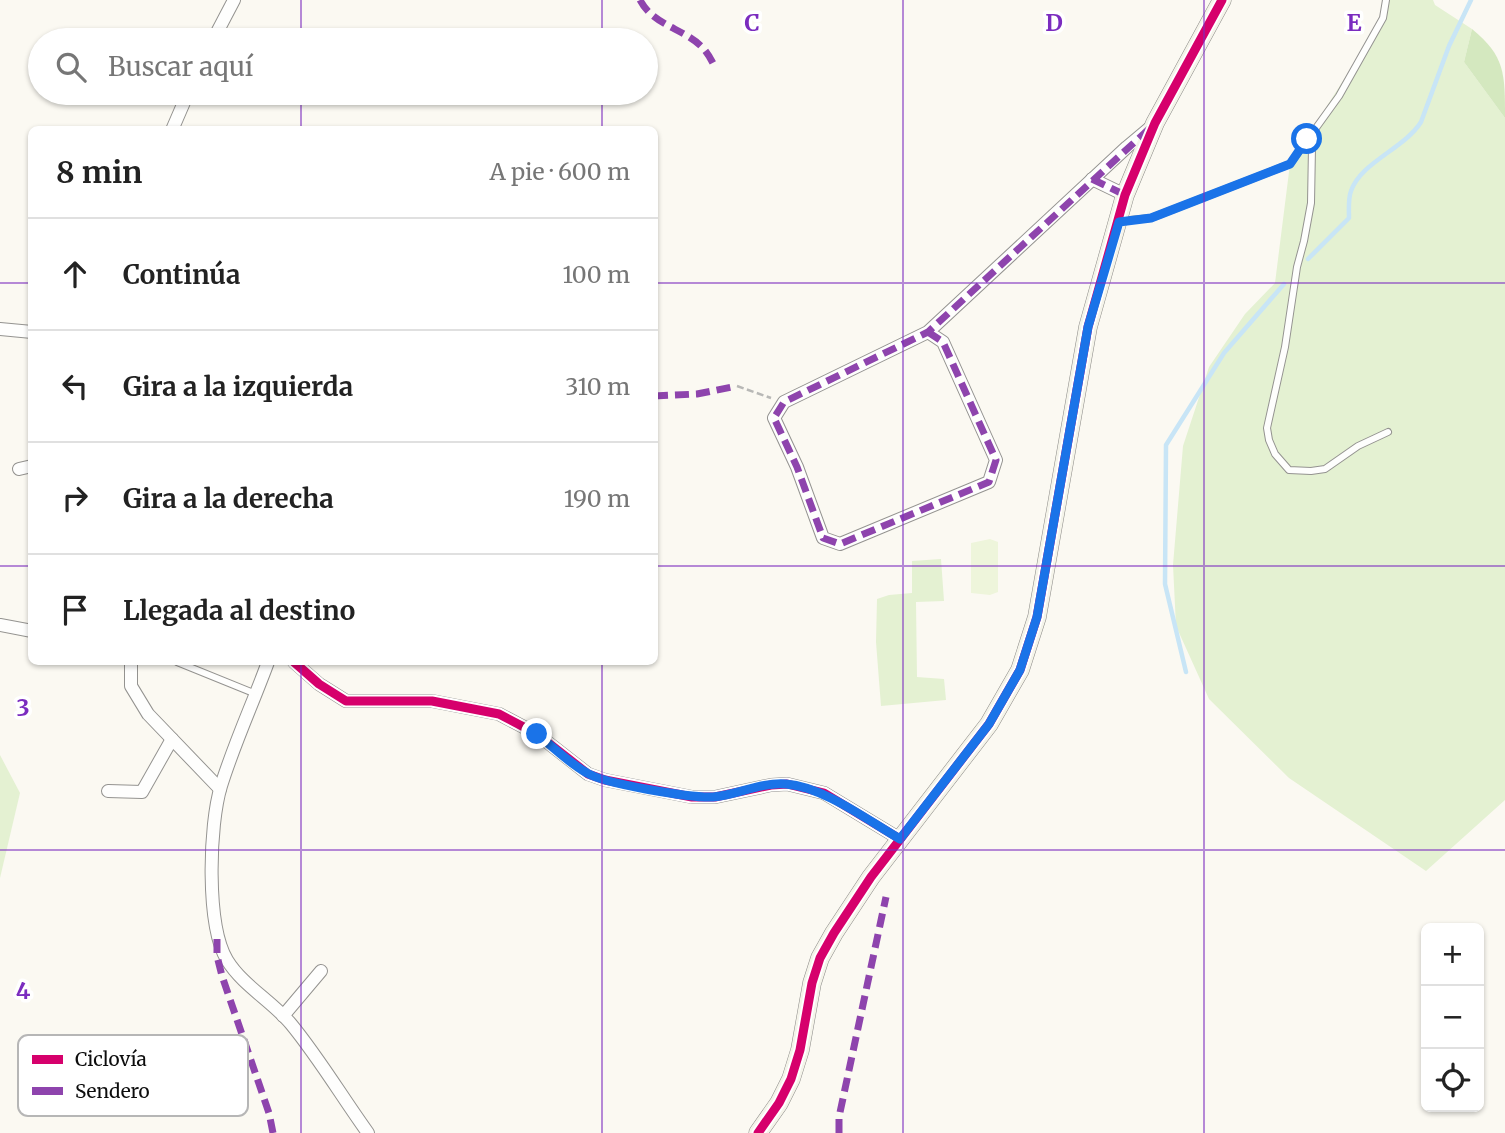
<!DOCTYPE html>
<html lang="es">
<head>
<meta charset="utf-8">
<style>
  body { margin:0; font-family:Merriweather,serif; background:#f6f6f6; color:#222 }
  .controls { position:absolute; right:21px; bottom:21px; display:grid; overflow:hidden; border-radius:10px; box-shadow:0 2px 5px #0004 }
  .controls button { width:63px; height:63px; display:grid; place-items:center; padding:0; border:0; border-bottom:2px solid #e0e0e0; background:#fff; color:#222; font:35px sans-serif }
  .stop { position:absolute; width:21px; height:21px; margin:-16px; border:5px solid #1a73e8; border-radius:50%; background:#fff }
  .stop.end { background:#1a73e8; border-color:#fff; box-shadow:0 2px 7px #0008 }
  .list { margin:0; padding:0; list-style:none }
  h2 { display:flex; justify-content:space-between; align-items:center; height:91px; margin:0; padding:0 28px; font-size:30px }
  h2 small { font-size:23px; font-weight:400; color:#767676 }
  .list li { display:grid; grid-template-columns:46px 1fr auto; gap:21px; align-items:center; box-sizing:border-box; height:112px; padding:0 28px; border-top:2px solid #e0e0e0 }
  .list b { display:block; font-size:26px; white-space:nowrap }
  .list em { font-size:23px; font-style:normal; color:#767676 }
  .icon { flex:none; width:38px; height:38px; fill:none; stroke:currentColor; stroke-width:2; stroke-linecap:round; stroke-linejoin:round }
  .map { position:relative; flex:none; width:1505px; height:1133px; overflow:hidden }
  .search { position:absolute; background:#fff; box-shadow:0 2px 5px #0004; left:28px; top:28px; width:630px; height:77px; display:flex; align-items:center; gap:18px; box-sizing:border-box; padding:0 24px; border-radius:38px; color:#767676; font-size:26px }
  .panel { position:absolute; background:#fff; box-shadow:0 2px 5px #0004; left:28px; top:126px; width:630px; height:539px; border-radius:10px }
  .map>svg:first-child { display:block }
  .green { fill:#e4f1d2 }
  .forest { fill:#d4e8bf }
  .pitch { fill:#eef5db }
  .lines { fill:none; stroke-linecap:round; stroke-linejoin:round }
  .stream { stroke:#c8e5f6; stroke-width:4.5 }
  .lane-casing { stroke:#949390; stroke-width:8 }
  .street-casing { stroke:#949390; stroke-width:14 }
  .secondary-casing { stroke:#8b8a87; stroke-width:19 }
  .path { stroke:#b8b8b6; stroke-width:2.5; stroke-dasharray:7 3.5; stroke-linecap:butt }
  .lane { stroke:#fefefd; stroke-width:6 }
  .street { stroke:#fefefd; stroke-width:12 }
  .secondary { stroke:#f5f4ea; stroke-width:18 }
  .quiet { stroke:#8e44ad; stroke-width:7; stroke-dasharray:14 7; stroke-linecap:butt }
  .cycleway-casing { stroke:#fff; stroke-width:13 }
  .cycleway { stroke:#d6006c; stroke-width:9 }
  .route { stroke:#1a73e8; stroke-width:9 }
  .grid { fill:none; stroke:#7b2cbf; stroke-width:2; stroke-opacity:0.55 }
  .key { fill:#fff; stroke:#b6b6b6; stroke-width:2 }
  .key-label { font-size:19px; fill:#0d0d0d }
  .grid-label { font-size:23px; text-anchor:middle; font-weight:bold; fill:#7b2cbf; stroke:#fff; stroke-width:7; stroke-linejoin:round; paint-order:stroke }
</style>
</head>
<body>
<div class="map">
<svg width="1505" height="1133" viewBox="0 0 1505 1133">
  <rect width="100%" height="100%" fill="#fbf9f2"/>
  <g class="green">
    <polygon points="1386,0 1433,0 1435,5 1472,29 1464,62 1505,118 1505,800 1426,871 1289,778 1209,699 1176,626 1173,565 1183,446 1209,367 1245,314 1275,283 1290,164 1383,18"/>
    <polygon points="941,559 944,601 916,602 917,677 944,679 946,700 881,706 876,642 877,599 889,595 912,593 912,561"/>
    <polygon points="0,755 20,793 0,878"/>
  </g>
  <path class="forest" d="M 1472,29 C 1505,56 1505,73 1505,118 L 1464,62 Z"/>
  <polygon class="pitch" points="990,539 998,542 998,592 990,595 971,593 971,543"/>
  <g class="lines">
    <g class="stream">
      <path d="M 1308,259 L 1349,218 C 1349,210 1348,199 1351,191 C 1361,162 1404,149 1421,122 L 1449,46 L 1471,0"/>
      <polyline points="1186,672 1165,584 1166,445 1224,353 1284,284"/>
    </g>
    <g class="lane-casing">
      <g id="lane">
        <polyline points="1307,139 1312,147 1311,203 1304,241 1297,267 1285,347 1267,428 1269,440 1275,454 1289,470 1311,471 1325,469 1358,446 1388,432"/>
        <polyline points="1119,221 1151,218 1290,164 1339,96 1383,18 1386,0"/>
        <polyline points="177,662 256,694"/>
      </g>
    </g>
    <g class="street-casing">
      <g id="street">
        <polyline points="213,40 234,0"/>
        <polyline points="172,130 188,93"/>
        <polyline points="1092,179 1125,195"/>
        <polyline points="0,329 32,332"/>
        <polyline points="928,332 943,342 996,460 989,482 840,544 823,538 797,467 774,418 784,402 928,332 1127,147 1152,126"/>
        <polyline points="19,469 32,466"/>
        <polyline points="0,625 32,631"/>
        <polyline points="131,662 131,686 148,714 220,789"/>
        <path d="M 268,662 C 253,703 234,744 221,786 C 209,825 206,925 227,960 C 243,986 272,1001 291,1024 C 319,1058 342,1097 368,1133"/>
        <polyline points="294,662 319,684 346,701 432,701 499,714 537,734 588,774 605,780 692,797 715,797 771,785 787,784 824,793 900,839"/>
        <polyline points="108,791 142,792 172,739"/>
        <polyline points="283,1016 321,971"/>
      </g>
    </g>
    <g class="secondary-casing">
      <polyline id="secondary" points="758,1133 779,1103 791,1079 800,1050 812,983 820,958 834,933 871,877 989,724 1020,670 1037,617 1088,327 1125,195 1155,123 1222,0"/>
    </g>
    <polyline class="path" points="737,386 771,398"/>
    <use href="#lane" class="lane"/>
    <use href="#street" class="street"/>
    <use href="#secondary" class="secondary"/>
    <g class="quiet">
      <path d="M 640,0 C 653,25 682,28 701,46 C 708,53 712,61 716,69"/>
      <polyline points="1092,179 1125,195"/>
      <polyline points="928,332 943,342 996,460 989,482 840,544 823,538 797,467 774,418 784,402 928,332 1150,128"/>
      <polyline points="654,396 697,394 737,386"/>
      <polyline points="217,939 217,956 222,976 269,1113 273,1133"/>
      <polyline points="839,1133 839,1117 886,897"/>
    </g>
    <g class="cycleway-casing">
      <g id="cycleway">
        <polyline points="294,662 319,684 346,701 432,701 499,714 537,734 588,774 605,780 692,797 715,797 771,785 787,784 824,793 900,839"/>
        <polyline points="758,1133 779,1103 791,1079 800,1050 812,983 820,958 834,933 871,877 989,724 1020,670 1037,617 1088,327 1125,195 1155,123 1222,0"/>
      </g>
    </g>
    <use href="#cycleway" class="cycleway"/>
  </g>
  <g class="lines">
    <path class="route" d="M 537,734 C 553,747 569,763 587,773 C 605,784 691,798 713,797 C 737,795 761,782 786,784 C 824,787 867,820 900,839 L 989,724 L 1020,670 L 1037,617 L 1088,327 L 1119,222 L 1151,218 L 1290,164 L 1307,139"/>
  </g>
  <path class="grid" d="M 301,0 L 301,40M 602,0 L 602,40M 903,0 L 903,1133M 1204,0 L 1204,1133M 301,93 L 301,130M 602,93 L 602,130M 0,283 L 32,283M 654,283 L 1505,283M 0,566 L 32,566M 654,566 L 1505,566M 301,662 L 301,1133M 602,662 L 602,1133M 0,850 L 1505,850"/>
  <rect x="18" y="1035" width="230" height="81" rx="10" class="key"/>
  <rect x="32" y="1055" width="31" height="9" fill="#d6006c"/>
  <rect x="32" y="1087" width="31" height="8" fill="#8e44ad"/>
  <g class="key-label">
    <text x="75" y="1066">Ciclovía</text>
    <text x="75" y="1098">Sendero</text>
  </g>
  <g class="grid-label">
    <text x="752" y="31">C</text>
    <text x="1054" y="31">D</text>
    <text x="1354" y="31">E</text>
    <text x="23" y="716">3</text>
    <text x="23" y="999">4</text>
  </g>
</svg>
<div class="controls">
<button>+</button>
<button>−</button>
<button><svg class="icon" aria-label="locate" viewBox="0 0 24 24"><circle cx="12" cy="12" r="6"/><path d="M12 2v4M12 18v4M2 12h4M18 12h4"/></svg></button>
</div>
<div class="stop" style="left:1307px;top:139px"></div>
<div class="stop end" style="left:537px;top:734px"></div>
<div class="search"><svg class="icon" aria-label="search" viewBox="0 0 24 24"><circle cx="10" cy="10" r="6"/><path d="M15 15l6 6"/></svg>Buscar aquí</div>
<section class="panel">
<h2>8 min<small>A pie · 600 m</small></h2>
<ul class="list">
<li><svg class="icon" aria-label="ahead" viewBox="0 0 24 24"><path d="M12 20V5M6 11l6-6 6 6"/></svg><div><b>Continúa</b></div><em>100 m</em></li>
<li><svg class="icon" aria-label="left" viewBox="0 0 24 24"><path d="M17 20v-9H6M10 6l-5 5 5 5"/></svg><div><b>Gira a la izquierda</b></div><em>310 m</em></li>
<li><svg class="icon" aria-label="right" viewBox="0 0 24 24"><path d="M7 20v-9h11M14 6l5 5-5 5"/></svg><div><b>Gira a la derecha</b></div><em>190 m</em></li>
<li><svg class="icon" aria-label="arrive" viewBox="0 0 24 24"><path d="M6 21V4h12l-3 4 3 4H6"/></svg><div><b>Llegada al destino</b></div></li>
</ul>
</section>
</div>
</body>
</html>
